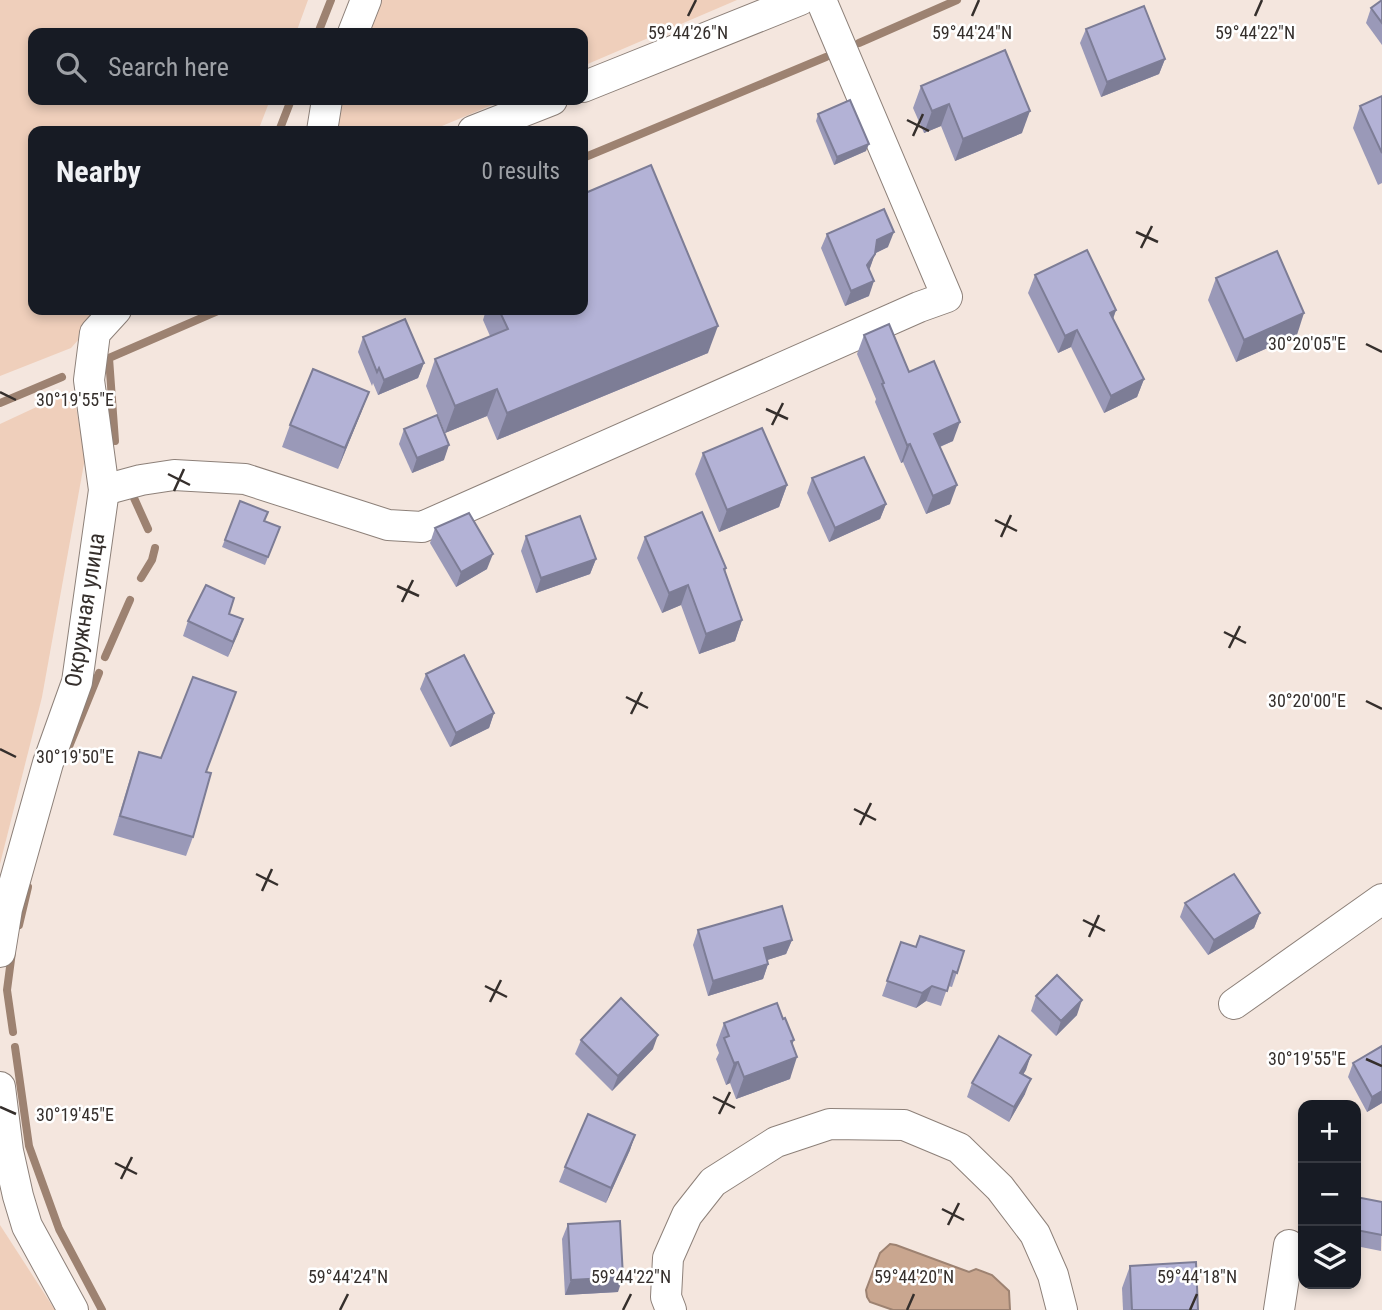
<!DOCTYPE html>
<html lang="en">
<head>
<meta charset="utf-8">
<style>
  body { margin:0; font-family:"Roboto Condensed",sans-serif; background:#242831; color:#f1f3f6 }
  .controls { position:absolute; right:21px; bottom:21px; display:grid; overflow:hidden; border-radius:14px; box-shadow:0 4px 10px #0003 }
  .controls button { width:63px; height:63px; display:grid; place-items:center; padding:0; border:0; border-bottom:2px solid #363941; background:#171b24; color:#f1f3f6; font:35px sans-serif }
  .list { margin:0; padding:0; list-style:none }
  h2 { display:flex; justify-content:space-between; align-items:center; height:91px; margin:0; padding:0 28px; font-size:30px }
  h2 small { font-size:23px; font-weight:400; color:#9ea1a6 }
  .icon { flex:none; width:38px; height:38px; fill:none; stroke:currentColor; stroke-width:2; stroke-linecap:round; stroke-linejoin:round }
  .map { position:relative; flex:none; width:1382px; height:1310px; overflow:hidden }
  .search { position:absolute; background:#171b24; box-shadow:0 4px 10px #0003; left:28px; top:28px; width:560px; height:77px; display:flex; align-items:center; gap:18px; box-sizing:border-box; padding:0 24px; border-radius:14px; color:#9ea1a6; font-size:26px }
  .panel { position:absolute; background:#171b24; box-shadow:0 4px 10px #0003; left:28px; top:126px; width:560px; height:189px; border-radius:14px }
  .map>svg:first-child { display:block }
  .green { fill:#efcfbb }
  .water { fill:#c9a68f; stroke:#9d8271; stroke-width:2 }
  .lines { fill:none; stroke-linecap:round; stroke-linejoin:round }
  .stream { stroke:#9d8271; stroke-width:8 }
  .minor-casing { stroke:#8d8079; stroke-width:32 }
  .minor { stroke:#fff; stroke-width:30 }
  .wall { fill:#9a99b8 }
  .shaded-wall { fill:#7d7d96 }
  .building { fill:#b3b2d6; stroke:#7d7d96; stroke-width:2 }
  .ticks { fill:none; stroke:#352f2c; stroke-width:2.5 }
  .labels { text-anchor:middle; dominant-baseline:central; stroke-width:5; stroke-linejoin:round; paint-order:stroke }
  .street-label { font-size:23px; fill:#352f2c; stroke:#fff }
  .ticks-label { font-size:18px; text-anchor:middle; fill:#352f2c; stroke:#fff; stroke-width:5; stroke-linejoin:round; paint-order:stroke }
</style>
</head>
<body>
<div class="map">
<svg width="1382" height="1310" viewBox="0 0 1382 1310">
  <rect width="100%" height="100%" fill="#f4e6de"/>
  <g class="green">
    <polygon points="0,0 308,0 296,33 33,33 33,100 270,100 258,131 33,131 33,310 105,310 71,348 0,376"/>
    <polygon points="378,0 737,0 583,66 583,33 365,33"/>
    <polygon points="339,100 504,100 430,131 338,131 335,126"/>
    <polygon points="73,390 85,458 42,697 0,864 0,424"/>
    <polygon points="0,1225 55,1310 0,1310"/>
  </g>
  <polygon class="water" points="890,1244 896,1245 969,1272 976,1269 992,1275 1009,1291 1010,1310 893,1310 870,1302 867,1297 866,1290 880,1253"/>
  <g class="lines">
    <g class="stream">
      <polyline points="318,33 331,0"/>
      <polyline points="859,43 957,0"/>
      <polyline points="279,131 291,100"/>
      <polyline points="583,158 826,57"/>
      <polyline points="0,403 62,377"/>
      <polyline points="115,441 109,358 220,310"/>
      <polyline points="134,498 148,529"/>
      <polyline points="141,578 152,560 155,548"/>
      <polyline points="105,657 130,600"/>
      <polyline points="68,749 99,673"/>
      <polyline points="19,925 28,887"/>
      <polyline points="12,952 7,990 13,1032"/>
      <polyline points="15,1047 29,1146 59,1229 102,1310"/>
    </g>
    <g class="minor-casing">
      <g id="minor">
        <polyline points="353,33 366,0"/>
        <polyline points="583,87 800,0"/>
        <polyline points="322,131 327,100"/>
        <polyline points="473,131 552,100"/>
        <polyline points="104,490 141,480 174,475 245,479 388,525 422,527 919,307 947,297 821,0"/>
        <polyline points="0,952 7,909 48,763 77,682 104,490 89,380 95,333 116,310"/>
        <polyline points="1234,1004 1382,899"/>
        <polyline points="0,1087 8,1151 18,1196 27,1226 73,1310"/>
        <polyline points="671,1310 666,1297 668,1258 687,1215 713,1182 776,1142 830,1124 904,1125 959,1148 1000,1188 1035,1234 1053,1275 1062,1310"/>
        <polyline points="1279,1310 1289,1245"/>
      </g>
    </g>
    <use href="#minor" class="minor"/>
  </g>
  <g class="wall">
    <polygon points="1382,0 1382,45 1366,23 1371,8"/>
    <polygon points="1086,29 1165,59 1159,74 1101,97 1080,43"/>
    <polygon points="921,86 1022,133 955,161 941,126 924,133 913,108"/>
    <polygon points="1382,96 1382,183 1378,185 1353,128 1360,106"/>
    <polygon points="818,114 866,151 834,165 816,121"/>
    <polygon points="583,194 708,353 497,440 487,416 445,433 426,386 435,359 490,336 483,320 486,310 583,310"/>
    <polygon points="827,234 888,247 875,253 869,270 869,296 845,306 821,248"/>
    <polygon points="1035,275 1116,310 1113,319 1144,379 1137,397 1104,413 1071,347 1058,353 1028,293"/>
    <polygon points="1216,278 1297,335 1236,362 1208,300"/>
    <polygon points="864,335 909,372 953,441 940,447 950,504 926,514 903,462 901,463 875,402 876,399 857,354"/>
    <polygon points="363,337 424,363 418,378 378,395 373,383 372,386 358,352"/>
    <polygon points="369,392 338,469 282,447 290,425"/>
    <polygon points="404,429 444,460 412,473 399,444"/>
    <polygon points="703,453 787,485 779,507 719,532 695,474"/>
    <polygon points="812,478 886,504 880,519 829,542 807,493"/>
    <polygon points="240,501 264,521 280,527 265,565 222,547"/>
    <polygon points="435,528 487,569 456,587 430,543"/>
    <polygon points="526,536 596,559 590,574 536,593 521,551"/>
    <polygon points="645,537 726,568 725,572 742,620 735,641 699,654 681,605 662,613 637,558"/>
    <polygon points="229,614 243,619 228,657 183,636 188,621"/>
    <polygon points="426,674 494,713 489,728 450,747 420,689"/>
    <polygon points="139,752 207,772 193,837 186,856 113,835 132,772"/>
    <polygon points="1185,903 1260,913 1254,928 1208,955 1180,917"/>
    <polygon points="698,930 792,940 786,954 767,960 768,964 763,979 708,996 693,945"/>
    <polygon points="901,942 916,947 964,951 952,987 948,986 941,1006 926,1001 916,1008 882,996"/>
    <polygon points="1036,996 1077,1015 1056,1036 1031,1011"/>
    <polygon points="724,1023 793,1044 790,1079 736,1099 730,1083 726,1085 716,1059 719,1053 716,1045"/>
    <polygon points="581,1040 653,1049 612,1091 575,1054"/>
    <polygon points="1031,1055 1023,1075 1025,1094 1009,1122 967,1097 972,1083"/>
    <polygon points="1353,1063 1382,1103 1367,1112 1348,1077"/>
    <polygon points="635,1135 630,1150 606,1203 559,1182 565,1167"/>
    <polygon points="1356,1197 1382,1202 1381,1251 1356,1246"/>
    <polygon points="568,1224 618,1292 565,1295 562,1239"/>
    <polygon points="1130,1266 1198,1310 1123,1310 1122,1288"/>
  </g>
  <g class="shaded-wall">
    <polygon points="1165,59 1159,74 1101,97 1107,82"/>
    <polygon points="949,104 941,126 924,133 932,111"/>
    <polygon points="1030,111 1022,133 955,161 963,139"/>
    <polygon points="869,144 866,151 834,165 837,157"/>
    <polygon points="894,232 888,247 872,255 877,240"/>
    <polygon points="875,254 870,268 861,279 867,265"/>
    <polygon points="874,281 869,296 845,306 851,291"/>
    <polygon points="1116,310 1110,327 1110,313"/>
    <polygon points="1304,313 1297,335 1236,362 1244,340"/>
    <polygon points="718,326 708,353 497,440 507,413"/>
    <polygon points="1077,330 1071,347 1058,353 1065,336"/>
    <polygon points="424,363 418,378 378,395 384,380"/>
    <polygon points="1144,379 1137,397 1104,413 1111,396"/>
    <polygon points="497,389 487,416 445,433 455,406"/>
    <polygon points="369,392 361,413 338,469 345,448"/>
    <polygon points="960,422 953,441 927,452 934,434"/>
    <polygon points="910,444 903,462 901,463 907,445"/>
    <polygon points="449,445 444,460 412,473 417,458"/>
    <polygon points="787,485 779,507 719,532 727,510"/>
    <polygon points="957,485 950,504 926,514 933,496"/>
    <polygon points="886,504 880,519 829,542 835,528"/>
    <polygon points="493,554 487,569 456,587 461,572"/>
    <polygon points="596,559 590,574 536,593 541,578"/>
    <polygon points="688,585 681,605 662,613 669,593"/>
    <polygon points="243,619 238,634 228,657 233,642"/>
    <polygon points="742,620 735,641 699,654 706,634"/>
    <polygon points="494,713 489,728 450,747 456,733"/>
    <polygon points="1260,913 1254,928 1208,955 1214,940"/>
    <polygon points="792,940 786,954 758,963 764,948"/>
    <polygon points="768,964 763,979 708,996 713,981"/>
    <polygon points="932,986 926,1001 916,1008 922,993"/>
    <polygon points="1082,1000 1077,1015 1056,1036 1061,1021"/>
    <polygon points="658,1035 653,1049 612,1091 618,1076"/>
    <polygon points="794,1040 786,1061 797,1057 790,1079 736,1099 744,1077"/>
    <polygon points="1031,1055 1026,1070 1015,1088 1020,1073"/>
    <polygon points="738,1062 730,1083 726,1085 734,1063"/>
    <polygon points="1031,1079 1025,1094 1009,1122 1014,1107"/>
    <polygon points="1382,1091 1382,1103 1367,1112 1372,1097"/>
    <polygon points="635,1135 630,1150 606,1203 611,1188"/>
    <polygon points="623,1277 618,1292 565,1295 571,1280"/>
  </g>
  <g class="building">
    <polygon points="1382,0 1382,23 1371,8"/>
    <polygon points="1144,6 1165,59 1107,82 1086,29"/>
    <polygon points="1005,50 1030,111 963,139 949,104 932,111 921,86"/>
    <polygon points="1382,96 1382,153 1360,106"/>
    <polygon points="850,100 869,144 837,157 818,114"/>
    <polygon points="651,165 718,326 507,413 497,389 455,406 435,359 508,329 499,310 583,310 583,255 584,255 583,252 583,194"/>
    <polygon points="884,209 894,232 877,240 875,254 867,265 874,281 851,291 827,234"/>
    <polygon points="1087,250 1116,310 1110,313 1144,379 1111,396 1077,330 1065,336 1035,275"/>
    <polygon points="1277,251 1304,313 1244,340 1216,278"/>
    <polygon points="405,319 424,363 384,380 379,368 377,372 363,337"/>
    <polygon points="889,324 909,372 934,361 960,422 934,434 957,485 933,496 910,444 907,445 882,384 884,383 864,335"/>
    <polygon points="313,369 369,392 345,448 290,425"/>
    <polygon points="437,415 449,445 417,458 404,429"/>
    <polygon points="762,428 787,485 727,510 703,453"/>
    <polygon points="864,457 886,504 835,528 812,478"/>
    <polygon points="240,501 268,512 264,521 280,527 268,557 225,540"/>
    <polygon points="702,512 726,568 724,569 742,620 706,634 688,585 669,593 645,537"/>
    <polygon points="469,513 493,554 461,572 435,528"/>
    <polygon points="580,516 596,559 541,578 526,536"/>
    <polygon points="206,585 234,598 229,614 243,619 233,642 188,621"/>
    <polygon points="464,655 494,713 456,733 426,674"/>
    <polygon points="193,677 236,692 206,772 211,773 193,837 120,816 139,752 161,758"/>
    <polygon points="1234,874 1260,913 1214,940 1185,903"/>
    <polygon points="782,906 792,940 764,948 768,964 713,981 698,930"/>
    <polygon points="920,936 964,951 957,973 953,971 947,991 932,986 922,993 887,981 901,942 916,947"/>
    <polygon points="1057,975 1082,1000 1061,1021 1036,996"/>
    <polygon points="621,998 658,1035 618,1076 581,1040"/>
    <polygon points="777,1003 783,1019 785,1018 794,1040 791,1041 797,1057 744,1077 738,1062 734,1063 724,1038 729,1036 724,1023"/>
    <polygon points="999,1036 1031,1055 1020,1073 1031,1079 1014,1107 972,1083"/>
    <polygon points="1382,1046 1382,1091 1372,1097 1353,1063"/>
    <polygon points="588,1114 635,1135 611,1188 565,1167"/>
    <polygon points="1356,1197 1382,1202 1382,1235 1356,1230"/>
    <polygon points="620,1221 623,1277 571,1280 568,1224"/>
    <polygon points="1196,1262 1198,1310 1132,1310 1130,1266"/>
  </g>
  <path class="ticks" d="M 688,16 L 696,0M 972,16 L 979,0M 1255,16 L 1262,0M 907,120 L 929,131M 913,136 L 923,114M 1136,232 L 1158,242M 1141,248 L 1152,226M 1366,344 L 1382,352M 0,392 L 16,400M 766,409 L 788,419M 772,425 L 783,403M 168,474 L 190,485M 174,491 L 184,469M 995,520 L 1017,531M 1001,537 L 1011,515M 397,586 L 419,596M 402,602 L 413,580M 1224,632 L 1246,643M 1229,648 L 1240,626M 626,697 L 648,708M 1366,701 L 1382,709M 631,714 L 642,692M 0,749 L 16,757M 854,809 L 876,820M 860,825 L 871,803M 256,874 L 278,885M 262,891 L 272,869M 1083,920 L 1105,931M 1089,937 L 1099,915M 485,986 L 507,997M 490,1002 L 501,980M 1366,1059 L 1382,1066M 713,1097 L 735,1108M 0,1107 L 16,1114M 719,1114 L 730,1092M 115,1163 L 137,1174M 121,1179 L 132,1157M 942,1209 L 964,1220M 948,1225 L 959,1203M 340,1310 L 348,1294M 623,1310 L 631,1294M 907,1310 L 914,1294M 1190,1310 L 1197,1294"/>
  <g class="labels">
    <g class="street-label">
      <text transform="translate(85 610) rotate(-81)">Окружная улица</text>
    </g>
  </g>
  <g class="ticks-label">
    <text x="688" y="39">59°44'26"N</text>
    <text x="972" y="39">59°44'24"N</text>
    <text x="1255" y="39">59°44'22"N</text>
    <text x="1307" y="350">30°20'05"E</text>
    <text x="75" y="406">30°19'55"E</text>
    <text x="1307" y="707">30°20'00"E</text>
    <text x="75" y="763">30°19'50"E</text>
    <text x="1307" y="1065">30°19'55"E</text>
    <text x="75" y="1121">30°19'45"E</text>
    <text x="348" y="1283">59°44'24"N</text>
    <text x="631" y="1283">59°44'22"N</text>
    <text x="914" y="1283">59°44'20"N</text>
    <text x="1197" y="1283">59°44'18"N</text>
  </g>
</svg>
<div class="controls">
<button>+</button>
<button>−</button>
<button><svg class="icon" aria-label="layers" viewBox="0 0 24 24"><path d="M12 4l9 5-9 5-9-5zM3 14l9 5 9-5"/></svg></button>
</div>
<div class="search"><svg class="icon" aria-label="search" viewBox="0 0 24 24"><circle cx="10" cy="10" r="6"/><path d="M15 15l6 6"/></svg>Search here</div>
<section class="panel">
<h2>Nearby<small>0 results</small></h2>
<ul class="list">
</ul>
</section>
</div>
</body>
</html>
